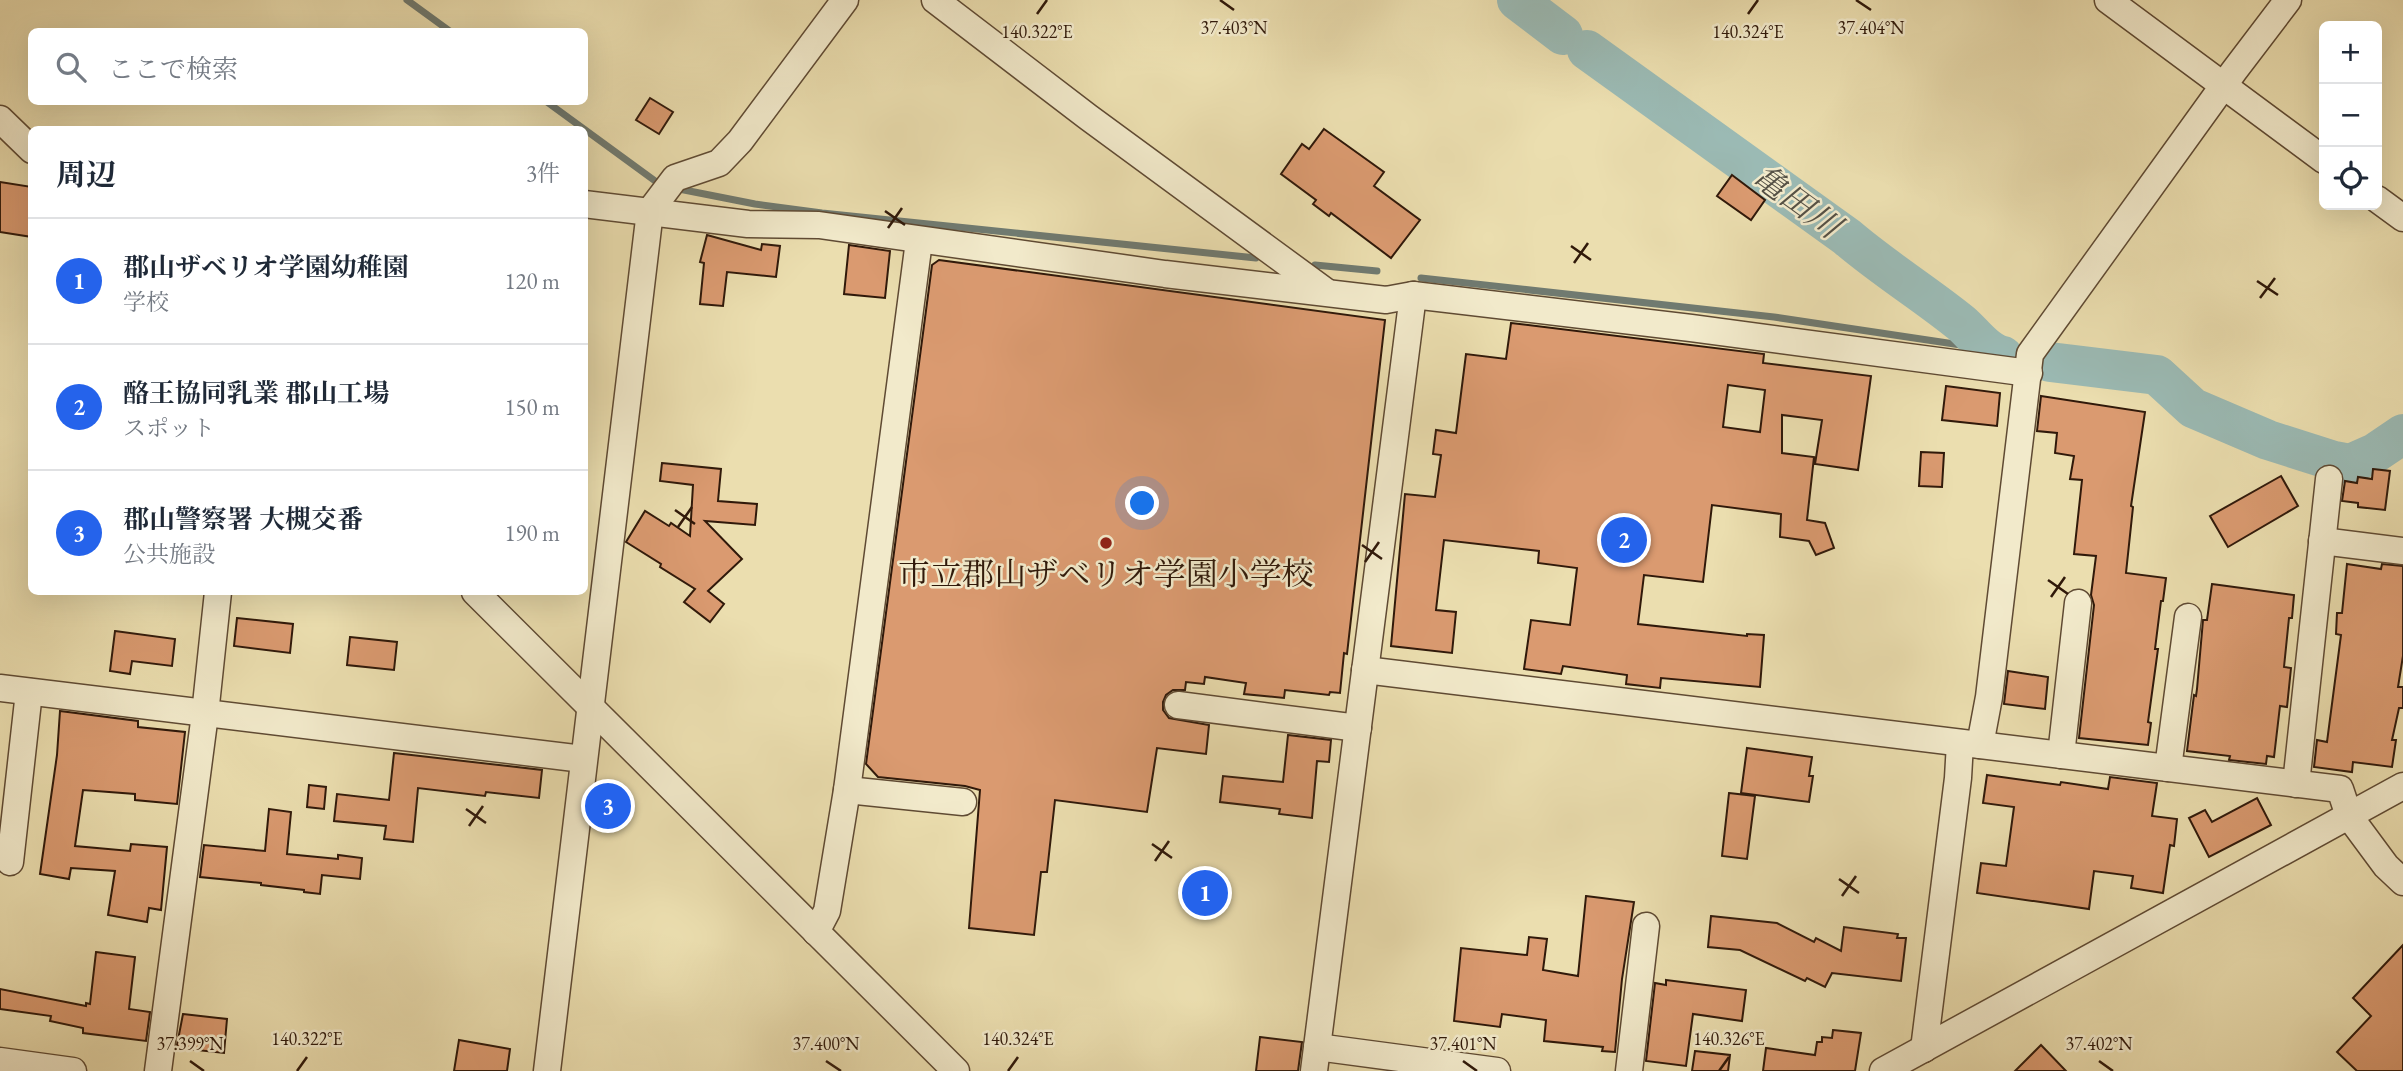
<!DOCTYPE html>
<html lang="ja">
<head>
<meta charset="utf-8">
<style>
  body { margin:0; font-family:"EB Garamond","Noto Serif JP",serif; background:#f2f2f3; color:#1f2937 }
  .controls { position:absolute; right:21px; top:21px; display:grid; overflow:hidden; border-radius:10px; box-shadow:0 7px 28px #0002 }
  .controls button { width:63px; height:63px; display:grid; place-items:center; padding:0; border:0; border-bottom:2px solid #e0e1e3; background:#fff; color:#1f2937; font:35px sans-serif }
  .you { position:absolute; left:1143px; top:504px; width:24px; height:24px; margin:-18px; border:5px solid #fff; border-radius:50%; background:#1a73e8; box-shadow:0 0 0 10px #1a73e833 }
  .badge { display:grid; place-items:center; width:46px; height:46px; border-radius:50%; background:#2563eb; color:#fff; font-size:23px; font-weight:700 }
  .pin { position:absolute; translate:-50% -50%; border:4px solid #fff; box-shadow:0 2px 7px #0006 }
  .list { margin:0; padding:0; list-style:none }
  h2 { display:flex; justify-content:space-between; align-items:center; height:91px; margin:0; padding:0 28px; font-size:30px }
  h2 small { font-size:23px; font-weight:400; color:#747a83 }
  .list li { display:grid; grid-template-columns:46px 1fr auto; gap:21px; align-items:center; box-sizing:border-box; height:126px; padding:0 28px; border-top:2px solid #e0e1e3 }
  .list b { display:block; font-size:26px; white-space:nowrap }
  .list p { margin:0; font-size:23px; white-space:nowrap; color:#747a83 }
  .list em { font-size:23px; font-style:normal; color:#747a83 }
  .icon { flex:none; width:38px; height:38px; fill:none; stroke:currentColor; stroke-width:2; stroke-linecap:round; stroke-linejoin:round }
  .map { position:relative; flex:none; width:2403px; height:1071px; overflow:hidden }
  .search { position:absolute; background:#fff; box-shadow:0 7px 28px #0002; left:28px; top:28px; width:560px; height:77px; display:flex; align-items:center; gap:18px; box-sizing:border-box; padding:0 24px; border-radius:10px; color:#747a83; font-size:26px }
  .panel { position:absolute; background:#fff; box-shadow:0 7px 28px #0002; left:28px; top:126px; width:560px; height:469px; border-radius:10px }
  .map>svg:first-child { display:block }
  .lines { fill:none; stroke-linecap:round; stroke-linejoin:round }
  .stream { stroke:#707a70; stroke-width:7 }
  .river { stroke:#9bbab4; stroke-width:40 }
  .building { fill:#da9a70; stroke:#30190a; stroke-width:2; fill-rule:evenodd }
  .minor-casing { stroke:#5f4a33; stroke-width:29 }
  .minor { stroke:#f2eacb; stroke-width:26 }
  .ticks { fill:none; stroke:#30190a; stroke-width:2.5 }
  .poi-dot { fill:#8f2418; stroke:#f2eacb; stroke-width:2.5 }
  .labels { text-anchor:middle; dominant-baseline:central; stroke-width:5; stroke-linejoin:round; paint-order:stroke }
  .poi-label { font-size:32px; fill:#30190a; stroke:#f2eacb }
  .water-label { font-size:33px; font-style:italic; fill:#555146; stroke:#f2eacb }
  .ticks-label { font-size:18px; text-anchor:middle; fill:#30190a; stroke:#f2eacb; stroke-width:5; stroke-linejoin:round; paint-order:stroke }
</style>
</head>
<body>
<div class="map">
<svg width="2403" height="1071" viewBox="0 0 2403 1071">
  <rect width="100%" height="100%" fill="#ebdeaf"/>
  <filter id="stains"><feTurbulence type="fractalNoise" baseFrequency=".00286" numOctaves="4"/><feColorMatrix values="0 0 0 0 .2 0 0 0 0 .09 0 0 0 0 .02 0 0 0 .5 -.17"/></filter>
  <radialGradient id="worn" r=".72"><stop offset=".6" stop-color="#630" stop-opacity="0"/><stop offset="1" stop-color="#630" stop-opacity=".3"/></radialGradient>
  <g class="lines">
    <g class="stream">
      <polyline points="407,0 451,32"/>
      <polyline points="547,102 662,186"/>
      <polyline points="674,188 755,204 822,213 1256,258"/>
      <polyline points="1315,265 1377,271"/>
      <polyline points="1421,278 1774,317 1961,345 1994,354"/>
    </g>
    <g class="river">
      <polyline points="1517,0 1563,35"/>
      <path d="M 1587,50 L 1847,237 C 1883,268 1924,293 1961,323 C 1974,334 1986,353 2003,356"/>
      <polyline points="2050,362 2157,375 2193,408 2268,440 2334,461 2350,464 2375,453 2403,434"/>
    </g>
  </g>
  <g class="building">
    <polygon points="650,98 673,112 659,134 636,120"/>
    <polygon points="1324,129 1384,172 1374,186 1420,220 1391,258 1331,213 1329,216 1313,204 1316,200 1281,174 1302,144 1309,149"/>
    <polygon points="1732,175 1765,200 1751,220 1717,196"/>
    <polygon points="0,182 32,187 32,237 0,232"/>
    <polygon points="707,235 761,250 762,244 780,246 776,277 727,272 723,306 700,304 704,263 700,262"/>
    <polygon points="849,245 890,251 885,298 844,294"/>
    <polygon points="939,260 1385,320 1347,654 1344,653 1340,693 1330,692 1329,695 1285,690 1284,698 1244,694 1246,683 1205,677 1204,684 1186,682 1185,690 1173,690 1166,695 1163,702 1163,710 1169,718 1209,725 1206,754 1157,748 1147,812 1055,800 1047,872 1041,872 1034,935 969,928 980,790 965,786 878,777 866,764 932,265"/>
    <path d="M 1511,323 L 1764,354 L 1763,363 L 1871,376 L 1858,470 L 1815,464 L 1822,420 L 1782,415 L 1782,453 L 1814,457 L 1807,520 L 1825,523 L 1834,548 L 1816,555 L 1809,541 L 1780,537 L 1781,514 L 1712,505 L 1703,582 L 1644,575 L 1638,624 L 1747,636 L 1747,634 L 1764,635 L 1760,687 L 1661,678 L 1660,688 L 1626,684 L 1627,675 L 1563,666 L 1561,674 L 1524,669 L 1531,620 L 1570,625 L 1577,568 L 1538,563 L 1539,551 L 1444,540 L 1436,610 L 1456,612 L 1452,653 L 1391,646 L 1405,494 L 1435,497 L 1441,455 L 1433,454 L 1436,430 L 1456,433 L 1466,354 L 1506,359 ZM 1728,385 L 1765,390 L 1760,432 L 1723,427 Z"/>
    <polygon points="1946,386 2000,393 1997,426 1942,420"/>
    <polygon points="2041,396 2145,412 2131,506 2133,507 2126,573 2166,578 2163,601 2161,601 2155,649 2158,649 2148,722 2151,723 2148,745 2079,738 2094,605 2091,595 2096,556 2074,554 2082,480 2070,479 2074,456 2055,453 2057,433 2037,431"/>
    <polygon points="1921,452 1944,453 1942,487 1919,486"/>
    <polygon points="662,463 721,469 718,501 757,504 755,525 705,521 742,559 708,591 724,604 710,622 684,602 695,589 660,567 661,564 626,542 645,511 669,526 671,523 690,536 693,485 660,481"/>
    <polygon points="2373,469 2390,471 2385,510 2358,507 2358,503 2342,501 2345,481 2357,483 2358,477 2372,479"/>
    <polygon points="2281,476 2298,506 2228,547 2210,516"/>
    <polygon points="2347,564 2381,569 2382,564 2403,566 2403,656 2398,687 2403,687 2403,708 2399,708 2392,740 2396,740 2392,767 2353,762 2352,772 2314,767 2317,740 2327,742 2341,635 2336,634 2337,613 2342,613"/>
    <polygon points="2212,584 2294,595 2292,618 2289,618 2284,667 2291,668 2287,707 2280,706 2274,757 2267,756 2266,764 2229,760 2230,756 2187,751 2194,695 2196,696 2197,689 2203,620 2207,620"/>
    <polygon points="237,618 293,624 290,653 234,646"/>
    <polygon points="115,631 175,639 172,666 132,661 130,674 110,671"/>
    <polygon points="350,637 397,642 394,670 347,665"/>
    <polygon points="2008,671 2048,677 2045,709 2004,704"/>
    <polygon points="60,711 138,721 138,727 185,732 177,804 135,800 135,794 83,790 75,846 130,851 131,844 167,847 161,910 149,908 147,922 108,915 115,871 71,868 69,879 40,874 57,755"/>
    <polygon points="1288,735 1331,740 1329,762 1317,761 1312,818 1279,814 1280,809 1220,802 1223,776 1283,782"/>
    <polygon points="1747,748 1812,757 1809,776 1813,776 1809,802 1741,793"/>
    <polygon points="394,753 542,770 539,798 486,792 485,796 418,788 413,842 384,839 386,826 334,821 337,794 389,800"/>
    <polygon points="1987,775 2060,785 2061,782 2108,789 2110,777 2157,783 2152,816 2177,819 2174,846 2170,845 2163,893 2131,888 2133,876 2094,871 2089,909 1977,893 1981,863 2006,866 2014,807 1983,803"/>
    <polygon points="309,785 326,787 324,809 307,807"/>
    <polygon points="1729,793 1755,796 1747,859 1722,856"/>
    <polygon points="598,794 621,797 618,817 596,814"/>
    <polygon points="2257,798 2271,825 2209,857 2189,818 2205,810 2212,822"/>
    <polygon points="269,809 291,812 287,854 338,859 338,855 362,858 360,879 322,875 320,894 304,892 304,890 261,885 261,883 200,877 204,845 265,851"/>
    <polygon points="1586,896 1634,902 1622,979 1615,1052 1602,1051 1603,1047 1544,1041 1546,1020 1502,1014 1500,1027 1454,1021 1461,948 1527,955 1529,937 1547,939 1543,970 1578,976"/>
    <polygon points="1711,916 1777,923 1814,942 1816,938 1841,951 1844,927 1898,934 1897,938 1906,938 1901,981 1832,973 1825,987 1807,978 1805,981 1740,950 1708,947"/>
    <polygon points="2403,945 2403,1071 2357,1071 2337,1052 2371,1016 2353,998"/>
    <polygon points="96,952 135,957 129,1009 150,1012 146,1041 83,1033 83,1028 50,1021 51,1016 0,1009 0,989 86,1006 86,1003 90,1004"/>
    <polygon points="1666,980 1746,990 1742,1021 1693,1014 1686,1066 1646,1061 1655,983 1666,985"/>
    <polygon points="183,1014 227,1019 224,1053 179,1048 177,1045"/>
    <polygon points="1833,1030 1861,1033 1855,1071 1763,1071 1766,1048 1815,1055 1817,1042 1822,1042 1822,1037 1832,1038"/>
    <polygon points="1260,1037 1302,1042 1298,1071 1256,1071"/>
    <polygon points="459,1040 510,1049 507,1071 454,1071"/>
    <polygon points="2041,1045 2066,1071 2015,1071"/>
    <polygon points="1695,1051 1730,1055 1728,1071 1692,1071"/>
  </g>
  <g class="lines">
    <g class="minor-casing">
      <g id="minor">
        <polyline points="935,0 1088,117 1325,291"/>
        <polyline points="2108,0 2324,160"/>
        <polyline points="0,119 32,150"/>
        <polyline points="2377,199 2403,218"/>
        <polyline points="584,204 748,224 819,225 1165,274 1386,300 1413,295 1691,328 2029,373"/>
        <polyline points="2322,541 2403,551"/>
        <polyline points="475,592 956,1071"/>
        <polyline points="1365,670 2340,789 2349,816 2386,866 2403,882"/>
        <polyline points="0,688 583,759"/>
        <polyline points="1178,705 1358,728"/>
        <polyline points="1980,745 1989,697 2030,354 2234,71 2288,0"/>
        <polyline points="2061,755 2078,603"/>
        <polyline points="2168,768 2188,617"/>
        <polyline points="2296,784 2329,479"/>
        <polyline points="847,790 963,802"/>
        <polyline points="10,862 29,692"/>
        <polyline points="816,932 827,911 847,790 919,241"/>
        <polyline points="1317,1047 1497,1071"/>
        <polyline points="1924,1049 1958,778 1960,743"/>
        <polyline points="0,1061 73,1071"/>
        <polyline points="158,1071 205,714 218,592"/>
        <polyline points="547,1071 650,211 675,178 719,163 740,141 845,0"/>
        <polyline points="1314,1071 1413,295"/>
        <polyline points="1629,1071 1646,926"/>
        <polyline points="1883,1071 2403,786"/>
      </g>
    </g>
    <use href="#minor" class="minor"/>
  </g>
  <path class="ticks" d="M 1220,0 L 1234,10M 1856,0 L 1871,10M 1037,14 L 1047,0M 1748,14 L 1758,0M 885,211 L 905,225M 888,228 L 902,208M 1571,246 L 1591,260M 1574,263 L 1588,243M 2257,281 L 2278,295M 2260,298 L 2275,278M 675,510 L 695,524M 678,527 L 692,507M 1362,545 L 1382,559M 1365,562 L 1379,542M 2048,580 L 2068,594M 2051,597 L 2065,577M 466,809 L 486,823M 469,826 L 483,806M 1152,844 L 1172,858M 1155,861 L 1169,841M 1839,879 L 1859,893M 1842,896 L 1856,876M 190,1061 L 204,1071M 826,1061 L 841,1071M 1463,1061 L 1477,1071M 2099,1061 L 2113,1071M 297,1071 L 307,1057M 1008,1071 L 1018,1057M 1719,1071 L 1729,1057"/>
  <circle class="poi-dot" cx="1106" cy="543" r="7"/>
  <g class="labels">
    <g class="poi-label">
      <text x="1106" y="574">市立郡山ザベリオ学園小学校</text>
    </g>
    <g class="water-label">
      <text transform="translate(1797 201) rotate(36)">亀田川</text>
    </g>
  </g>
  <g class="ticks-label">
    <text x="1234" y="34">37.403°N</text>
    <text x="1871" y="34">37.404°N</text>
    <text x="1037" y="38">140.322°E</text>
    <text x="1748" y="38">140.324°E</text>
    <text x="307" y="1045">140.322°E</text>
    <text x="1018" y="1045">140.324°E</text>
    <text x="1729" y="1045">140.326°E</text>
    <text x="190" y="1050">37.399°N</text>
    <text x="826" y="1050">37.400°N</text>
    <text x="1463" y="1050">37.401°N</text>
    <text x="2099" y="1050">37.402°N</text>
  </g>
  <rect width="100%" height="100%" filter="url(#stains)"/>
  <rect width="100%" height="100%" fill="url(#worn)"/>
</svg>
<div class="controls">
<button>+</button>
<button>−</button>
<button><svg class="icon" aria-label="locate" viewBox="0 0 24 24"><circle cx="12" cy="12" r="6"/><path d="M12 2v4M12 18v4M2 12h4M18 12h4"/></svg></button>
</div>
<div class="you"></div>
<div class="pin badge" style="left:1205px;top:893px">1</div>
<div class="pin badge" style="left:1624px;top:540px">2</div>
<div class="pin badge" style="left:608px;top:806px">3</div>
<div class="search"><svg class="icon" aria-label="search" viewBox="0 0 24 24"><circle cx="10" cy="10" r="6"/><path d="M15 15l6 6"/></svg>ここで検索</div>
<section class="panel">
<h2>周辺<small>3件</small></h2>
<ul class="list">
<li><span class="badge">1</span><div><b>郡山ザベリオ学園幼稚園</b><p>学校</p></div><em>120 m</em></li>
<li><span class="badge">2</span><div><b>酪王協同乳業 郡山工場</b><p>スポット</p></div><em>150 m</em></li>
<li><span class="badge">3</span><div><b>郡山警察署 大槻交番</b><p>公共施設</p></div><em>190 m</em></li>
</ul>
</section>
</div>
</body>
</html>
